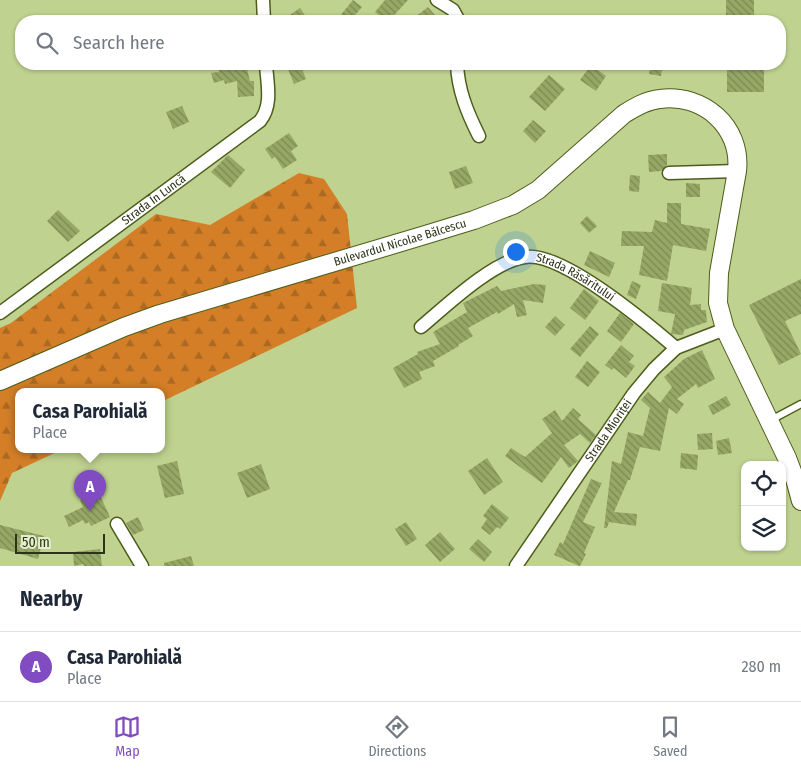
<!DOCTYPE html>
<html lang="en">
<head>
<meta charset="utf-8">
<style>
  body { margin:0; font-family:"Fira Sans Condensed",sans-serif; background:#f6f6f7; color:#1f2937 }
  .controls { position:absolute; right:15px; bottom:15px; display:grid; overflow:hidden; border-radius:10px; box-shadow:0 1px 4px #0004 }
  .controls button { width:45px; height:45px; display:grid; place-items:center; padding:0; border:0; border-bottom:1px solid #e0e1e3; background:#fff; color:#1f2937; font:25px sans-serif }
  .scale { position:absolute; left:15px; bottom:12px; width:90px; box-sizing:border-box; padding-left:5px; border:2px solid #2c3418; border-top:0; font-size:14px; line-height:18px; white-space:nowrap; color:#2c3418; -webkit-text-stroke:4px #e4eecd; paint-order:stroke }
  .you { position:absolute; left:515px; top:251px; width:18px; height:18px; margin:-12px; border:4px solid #fff; border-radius:50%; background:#1a73e8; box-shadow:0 0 0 8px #1a73e833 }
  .badge { display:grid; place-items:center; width:32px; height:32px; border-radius:50%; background:#814bc2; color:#fff; font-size:16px; font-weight:700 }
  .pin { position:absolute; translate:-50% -41px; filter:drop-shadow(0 1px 2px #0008) }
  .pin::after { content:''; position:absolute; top:26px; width:18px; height:15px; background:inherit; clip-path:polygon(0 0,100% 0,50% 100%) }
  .popup { position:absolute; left:15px; top:388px; width:150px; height:65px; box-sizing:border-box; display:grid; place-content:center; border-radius:10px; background:#fff; filter:drop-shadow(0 1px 4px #0005); font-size:16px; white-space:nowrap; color:#747a83 }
  .popup b { font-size:19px; color:#1f2937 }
  .popup::after { content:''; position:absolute; left:50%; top:100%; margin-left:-10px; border:10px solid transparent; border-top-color:#fff }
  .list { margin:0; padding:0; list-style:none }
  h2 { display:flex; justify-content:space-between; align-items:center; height:65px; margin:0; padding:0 20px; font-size:21px }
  h2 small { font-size:16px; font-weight:400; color:#747a83 }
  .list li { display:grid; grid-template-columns:32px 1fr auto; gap:15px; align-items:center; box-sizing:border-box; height:70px; padding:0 20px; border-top:1px solid #e0e1e3 }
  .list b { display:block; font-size:19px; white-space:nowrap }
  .list p { margin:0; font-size:16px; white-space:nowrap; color:#747a83 }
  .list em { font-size:16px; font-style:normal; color:#747a83 }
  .icon { flex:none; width:28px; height:28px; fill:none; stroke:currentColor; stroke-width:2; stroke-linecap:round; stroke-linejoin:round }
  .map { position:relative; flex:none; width:801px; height:566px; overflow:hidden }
  .search { position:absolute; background:#fff; box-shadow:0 1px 4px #0004; left:15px; right:15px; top:15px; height:55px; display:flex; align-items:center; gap:12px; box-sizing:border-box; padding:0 18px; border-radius:20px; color:#747a83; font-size:19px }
  .sheet { height:135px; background:#fff }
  nav { display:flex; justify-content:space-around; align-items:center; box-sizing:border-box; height:70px; border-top:1px solid #e0e1e3; background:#fff; font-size:14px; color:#747a83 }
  nav a { display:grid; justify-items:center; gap:2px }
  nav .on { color:#814bc2 }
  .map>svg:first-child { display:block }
  .forest { fill:url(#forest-firs) }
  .building { fill:url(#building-back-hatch) }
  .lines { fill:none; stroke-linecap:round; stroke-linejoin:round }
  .lane-casing { stroke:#4e5d1b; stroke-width:9 }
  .street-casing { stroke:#4e5d1b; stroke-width:15 }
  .secondary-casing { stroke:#4e5d1b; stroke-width:20 }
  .lane { stroke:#fff; stroke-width:6 }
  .street { stroke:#fff; stroke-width:12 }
  .secondary { stroke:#fff; stroke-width:18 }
  .labels { text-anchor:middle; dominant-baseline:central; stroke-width:5; stroke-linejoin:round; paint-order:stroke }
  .street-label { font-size:12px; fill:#2c3418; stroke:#e4eecd }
</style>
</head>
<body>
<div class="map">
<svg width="801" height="566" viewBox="0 0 801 566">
  <defs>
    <pattern id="forest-firs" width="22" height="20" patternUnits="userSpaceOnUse" patternTransform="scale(1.25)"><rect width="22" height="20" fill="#d47f27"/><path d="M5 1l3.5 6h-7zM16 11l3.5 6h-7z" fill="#ac6921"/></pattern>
    <pattern id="building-back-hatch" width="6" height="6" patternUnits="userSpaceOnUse" patternTransform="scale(1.25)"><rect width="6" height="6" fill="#96a866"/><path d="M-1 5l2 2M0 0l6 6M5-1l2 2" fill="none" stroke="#7b8a53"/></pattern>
  </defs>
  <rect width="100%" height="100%" fill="#bfd28f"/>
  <polygon class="forest" points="299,173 324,179 347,214 357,308 161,402 161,392 19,392 19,450 61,450 12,473 0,501 0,328 11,323 156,214 210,225"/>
  <g class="building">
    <polygon points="353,0 362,7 350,21 344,21 339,17"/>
    <polygon points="385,0 408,0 389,21 386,21 375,12"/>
    <rect x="726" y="0" width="28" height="21"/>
    <polygon points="428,7 440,21 410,21"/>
    <polygon points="300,8 309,21 281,21"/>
    <polygon points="300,64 306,79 294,84 288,69"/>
    <polygon points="651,64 663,64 661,76 649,74"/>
    <rect x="727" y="64" width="37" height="28"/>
    <polygon points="228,65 229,68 241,65 242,70 247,69 250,81 254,81 254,96 238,97 237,81 225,84 224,80 214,83 211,73 219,72 218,67"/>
    <polygon points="591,65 606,76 596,91 580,80"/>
    <polygon points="549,75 565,89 545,111 529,97"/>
    <polygon points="182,106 189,122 173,129 166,112"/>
    <polygon points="533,120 546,131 535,143 523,131"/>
    <polygon points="289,133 298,146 291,151 297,160 283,169 275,157 272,159 265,149"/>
    <polygon points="667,154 667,165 661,171 649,172 648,155"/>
    <polygon points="228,155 245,170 230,188 211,172"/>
    <polygon points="466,166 473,183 455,189 449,172"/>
    <polygon points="630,175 640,176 639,192 629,191"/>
    <polygon points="686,183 700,184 700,197 686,197"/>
    <polygon points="667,203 681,203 681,224 710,229 706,251 673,245 667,281 639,275 644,246 621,246 622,231 652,232 655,220 667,223"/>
    <polygon points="58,210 80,231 68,242 47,221"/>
    <polygon points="587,216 597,226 589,233 580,223"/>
    <polygon points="590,251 615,263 609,277 584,265"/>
    <polygon points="801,279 801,314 785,321 801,354 779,365 749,305"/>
    <polygon points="632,281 641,285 636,299 627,295"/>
    <polygon points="662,283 692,288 690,305 701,304 701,310 706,310 707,322 684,330 683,335 671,334 675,314 658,311"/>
    <polygon points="534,284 546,285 543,303 523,300 527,315 517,317 514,304 498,314 497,312 468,328 473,336 458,345 459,346 433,361 435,366 419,372 422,379 404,388 393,368 418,354 417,352 440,344 433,332 467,312 463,303 497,286 501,291"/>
    <polygon points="584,289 599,301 585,320 570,308"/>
    <polygon points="620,313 634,324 621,342 607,331"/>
    <polygon points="555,316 565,325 555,336 545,327"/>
    <polygon points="590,326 599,334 580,357 570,349"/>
    <polygon points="621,345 634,356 629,362 635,366 626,378 614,368 612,370 605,365"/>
    <polygon points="702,350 715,379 698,388 696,384 677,399 684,404 677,414 669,408 660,451 640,447 630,480 628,480 614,512 637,514 636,526 609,522 607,528 604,528 612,461 621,464 628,432 643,436 650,408 641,400 648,392 660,403 672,387 664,377 684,359"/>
    <polygon points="587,361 600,372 588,387 575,377"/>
    <polygon points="726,396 731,405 713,415 708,406"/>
    <polygon points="573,408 581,415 578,419 596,435 590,443 580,434 564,445 578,461 569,468 561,457 542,483 505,456 511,448 525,457 552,433 542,419 555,410 562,421"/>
    <polygon points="712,433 713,449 698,450 697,434"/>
    <polygon points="729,438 732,453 718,455 716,441"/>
    <polygon points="681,453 698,455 697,470 680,468"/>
    <polygon points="487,458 503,482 484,495 468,471"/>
    <polygon points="177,461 184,494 165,498 157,466"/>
    <polygon points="261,464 270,489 247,498 237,473"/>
    <polygon points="591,479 602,483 583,522 595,527 584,553 586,554 580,566 579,566 554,555 560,542 563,544"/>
    <polygon points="98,491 110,517 91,526 89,522 85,524 83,520 69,527 64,516 83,507 80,500"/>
    <polygon points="492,504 509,518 500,529 497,527 490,535 481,528 487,519 483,516"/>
    <polygon points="138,517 144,530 133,535 126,523"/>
    <polygon points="406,522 417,539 406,546 395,529"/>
    <polygon points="0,525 44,536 38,559 0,548"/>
    <polygon points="440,532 455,549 440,562 425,545"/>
    <polygon points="478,539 492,552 484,562 469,549"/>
    <polygon points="100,549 102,566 84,566 83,564 74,566 73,552"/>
    <polygon points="191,556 194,566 164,566 164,563"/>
  </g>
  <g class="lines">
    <g class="lane-casing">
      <polyline id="lane" points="771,420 801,404"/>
    </g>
    <g class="street-casing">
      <g id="street">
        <polyline points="263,0 264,21"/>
        <polyline points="437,0 453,10 459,21"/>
        <path d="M 457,64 C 458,90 467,112 479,136"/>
        <polyline points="669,173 737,171"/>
        <path id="s1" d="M 0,313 L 260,121 C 273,105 267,83 266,64"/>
        <path id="s2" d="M 421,327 C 446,306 493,261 525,257 C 561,251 648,324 676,348"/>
        <polyline points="117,524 142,566"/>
        <path id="s3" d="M 516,566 L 634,393 L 654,369 L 676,348 L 725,329"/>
      </g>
    </g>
    <g class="secondary-casing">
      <g id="secondary">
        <path id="s4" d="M 0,381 L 124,327 L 160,314 L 425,235 L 474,220 L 513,205 L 538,190 L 624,114 C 635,107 647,100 660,99 C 703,93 742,127 737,171 L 719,273 L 718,303 L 725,329 L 787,458 L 795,479 L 801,501"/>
      </g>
    </g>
    <use href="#lane" class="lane"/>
    <use href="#street" class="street"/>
    <use href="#secondary" class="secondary"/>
  </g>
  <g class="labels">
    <g class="street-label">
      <text stroke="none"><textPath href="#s1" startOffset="191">Strada În Luncă</textPath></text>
      <text stroke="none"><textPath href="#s4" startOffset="424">Bulevardul Nicolae Bălcescu</textPath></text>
      <text stroke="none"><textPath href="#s2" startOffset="182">Strada Răsăritului</textPath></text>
      <text stroke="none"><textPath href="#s3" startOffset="164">Strada Mioriței</textPath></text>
    </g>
  </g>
</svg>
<div class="controls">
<button><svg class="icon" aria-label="locate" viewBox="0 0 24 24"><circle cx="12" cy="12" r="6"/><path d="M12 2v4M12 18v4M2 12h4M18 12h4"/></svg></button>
<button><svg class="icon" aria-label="layers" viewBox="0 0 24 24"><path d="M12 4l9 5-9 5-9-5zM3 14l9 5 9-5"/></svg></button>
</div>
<div class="scale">50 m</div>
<div class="you"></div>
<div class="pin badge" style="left:90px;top:511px">A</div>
<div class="popup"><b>Casa Parohială</b>Place</div>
<div class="search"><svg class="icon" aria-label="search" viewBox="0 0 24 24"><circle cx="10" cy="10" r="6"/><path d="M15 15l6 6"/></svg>Search here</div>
</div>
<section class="sheet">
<h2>Nearby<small></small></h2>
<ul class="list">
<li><span class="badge">A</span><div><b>Casa Parohială</b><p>Place</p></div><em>280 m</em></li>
</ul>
</section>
<nav>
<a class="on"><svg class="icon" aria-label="map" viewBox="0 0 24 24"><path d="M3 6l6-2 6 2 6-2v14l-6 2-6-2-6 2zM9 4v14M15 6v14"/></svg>Map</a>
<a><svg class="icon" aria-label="directions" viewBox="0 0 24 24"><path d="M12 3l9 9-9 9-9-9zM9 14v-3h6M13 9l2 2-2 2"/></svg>Directions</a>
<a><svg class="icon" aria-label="saved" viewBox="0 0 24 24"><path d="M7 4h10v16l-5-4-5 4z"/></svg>Saved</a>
</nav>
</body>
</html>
